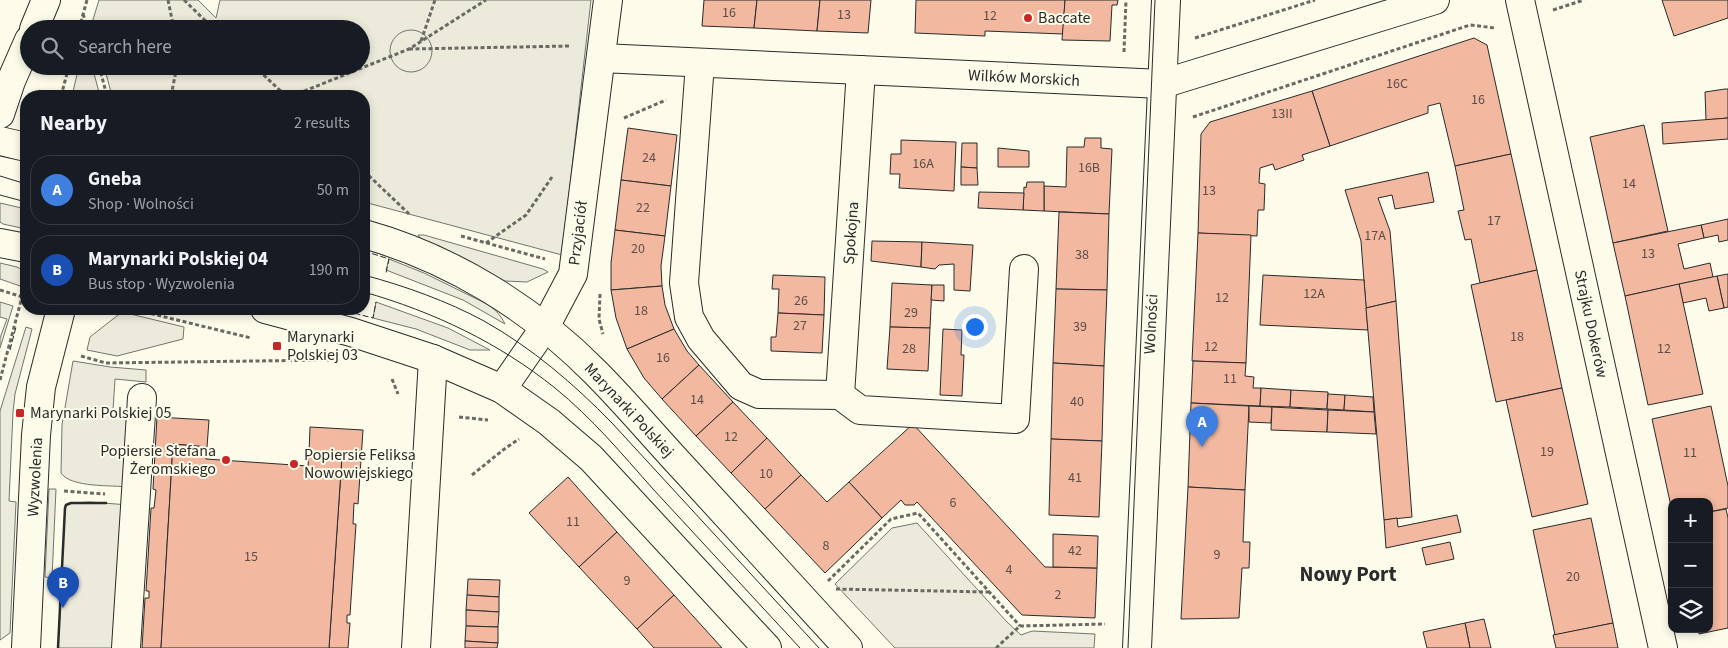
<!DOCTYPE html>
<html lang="en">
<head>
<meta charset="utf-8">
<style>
  body { margin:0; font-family:"Source Sans 3",sans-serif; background:#20242c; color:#f1f3f6 }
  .controls { position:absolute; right:15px; bottom:15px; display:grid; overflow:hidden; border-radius:10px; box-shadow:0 2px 8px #0003 }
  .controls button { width:45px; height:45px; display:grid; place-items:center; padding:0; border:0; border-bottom:1px solid #363941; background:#171b24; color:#f1f3f6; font:25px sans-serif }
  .you { position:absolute; left:974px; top:326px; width:18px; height:18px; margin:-12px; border:4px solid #fff; border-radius:50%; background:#1a73e8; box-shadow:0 0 0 8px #1a73e833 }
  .badge { display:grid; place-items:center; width:32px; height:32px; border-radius:50%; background:#0f766e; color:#fff; font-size:16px; font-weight:700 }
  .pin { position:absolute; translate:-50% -41px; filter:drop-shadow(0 1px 2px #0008) }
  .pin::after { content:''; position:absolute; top:26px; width:18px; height:15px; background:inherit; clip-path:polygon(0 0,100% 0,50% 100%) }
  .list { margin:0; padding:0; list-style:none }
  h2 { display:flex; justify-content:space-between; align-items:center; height:65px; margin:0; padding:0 20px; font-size:21px }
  h2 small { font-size:16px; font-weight:400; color:#9ea1a6 }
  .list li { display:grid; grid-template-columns:32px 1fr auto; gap:15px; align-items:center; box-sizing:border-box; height:70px; margin:0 10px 10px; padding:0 10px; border:1px solid #363941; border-radius:20px }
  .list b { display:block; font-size:19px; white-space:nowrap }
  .list p { margin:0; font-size:16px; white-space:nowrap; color:#9ea1a6 }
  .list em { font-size:16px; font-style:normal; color:#9ea1a6 }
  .icon { flex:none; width:28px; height:28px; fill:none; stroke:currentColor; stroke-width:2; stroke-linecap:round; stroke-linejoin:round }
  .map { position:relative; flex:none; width:1728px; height:648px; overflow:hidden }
  .search { position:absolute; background:#171b24; box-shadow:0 2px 8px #0003; left:20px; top:20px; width:350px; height:55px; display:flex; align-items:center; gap:12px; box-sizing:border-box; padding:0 18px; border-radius:28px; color:#9ea1a6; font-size:19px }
  .panel { position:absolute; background:#171b24; box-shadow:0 2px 8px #0003; left:20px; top:90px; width:350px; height:225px; border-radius:20px }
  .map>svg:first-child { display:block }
  .green { fill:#ecebdb; stroke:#74746e }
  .parking { fill:#eceadb; stroke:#74746e }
  .building { fill:#f2b8a0; stroke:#2b2b2b }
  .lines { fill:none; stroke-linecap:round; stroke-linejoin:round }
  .minor-casing { stroke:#2b2b2b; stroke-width:30 }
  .major-casing { stroke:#2b2b2b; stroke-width:30 }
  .path { stroke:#6a6964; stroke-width:3; stroke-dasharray:4 2.5; stroke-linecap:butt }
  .minor { stroke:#fdfbea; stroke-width:28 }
  .major { stroke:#fdfbea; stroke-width:28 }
  .tram { stroke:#2b2b2b; stroke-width:1 }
  .fence { stroke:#2b2b2b; stroke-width:1; stroke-dasharray:6 2.5; stroke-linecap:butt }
  .wall { stroke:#2b2b2b; stroke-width:2.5 }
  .poi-dot { fill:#c62828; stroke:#fdfbea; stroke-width:2 }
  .labels { text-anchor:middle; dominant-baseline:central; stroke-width:4; stroke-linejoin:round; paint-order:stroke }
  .number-label { font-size:14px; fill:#5d4e48 }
  .poi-label { font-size:16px; fill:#2b2b2b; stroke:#fdfbea; text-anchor:start }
  .street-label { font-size:16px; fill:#2b2b2b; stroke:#fdfbea }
  .district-label { font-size:21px; font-weight:bold; fill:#2b2b2b; stroke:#fdfbea }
</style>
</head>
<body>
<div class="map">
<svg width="1728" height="648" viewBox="0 0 1728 648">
  <rect width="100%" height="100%" fill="#fdfbea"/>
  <g class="green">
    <polygon points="99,0 198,0 216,18 220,0 591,0 562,255 364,202 364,96 112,96 104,66 361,66 361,29 94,29 92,23"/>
    <polygon points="79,66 92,66 100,96 72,96"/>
    <polygon points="0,203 26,209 26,229 3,224 0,222"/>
    <polygon points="418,235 424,235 543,269 548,272 527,282 505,281 420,238"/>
    <path d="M 389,259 L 424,273 L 485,303 C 495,309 500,314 505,324 L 463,300 L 386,270 Z"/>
    <polygon points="0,263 17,267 26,272 26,288 0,279"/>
    <polygon points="0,302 13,306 0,348 0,338 7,319 0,317"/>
    <polygon points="376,302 448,328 490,350 470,350 416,329 373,318"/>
    <polygon points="122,312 184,327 183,339 117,356 87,350 90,337"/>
    <polygon points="26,327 32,329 15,394 13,412 9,501 16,502 10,633 0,640 0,411"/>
    <path d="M 73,361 L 110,367 L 146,370 L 146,382 L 115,379 L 113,410 L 133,412 L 129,487 C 112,485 71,488 61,473 L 62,425 Z"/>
    <polygon points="49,489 56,489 52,578 45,577"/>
    <polygon points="90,502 129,505 119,648 58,648 65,508 66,505 71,503"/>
    <polygon points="917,523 1007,622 1021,635 1032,631 1095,634 1094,648 895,648 835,584 892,528"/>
  </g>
  <circle class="parking" cx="411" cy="51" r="21"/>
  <g class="building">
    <polygon points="704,0 757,0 754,28 702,26"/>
    <polygon points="757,0 820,0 817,31 754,28"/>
    <polygon points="820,0 871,0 868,33 817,31"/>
    <polygon points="916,0 1065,0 1063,34 985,31 985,36 915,33"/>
    <polygon points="1065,0 1118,0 1117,5 1112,5 1110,41 1062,40"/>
    <polygon points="1662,0 1728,0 1728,18 1674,36"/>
    <polygon points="1474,38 1487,45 1511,154 1455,166 1440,103 1428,106 1428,113 1330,146 1312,91"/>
    <polygon points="1725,89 1728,89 1728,118 1706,120 1705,92"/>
    <polygon points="1312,91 1330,146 1302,155 1304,160 1275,170 1273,164 1260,168 1259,183 1265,184 1264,210 1258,210 1257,236 1198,233 1201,134 1210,122"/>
    <polygon points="1728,118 1728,139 1663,144 1662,123"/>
    <polygon points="1644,125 1668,231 1613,243 1590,137"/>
    <polygon points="628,128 677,135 671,186 621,180"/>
    <polygon points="1085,138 1101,138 1101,148 1112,149 1109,214 1044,211 1044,186 1066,187 1067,147 1084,147"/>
    <polygon points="901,140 956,142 954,191 899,188 900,174 890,174 891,154 901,154"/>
    <polygon points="962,143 977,143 977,168 961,167"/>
    <polygon points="998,148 1029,151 1029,167 998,167"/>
    <polygon points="1511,154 1537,270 1480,283 1471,239 1465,240 1458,211 1464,210 1455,166"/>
    <polygon points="961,167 977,168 978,185 961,185"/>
    <polygon points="1428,172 1434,202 1395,209 1392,195 1378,198 1390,231 1396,301 1366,308 1361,241 1345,190"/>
    <polygon points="621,180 671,186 665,236 615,230"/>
    <polygon points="1027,182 1044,182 1044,211 1023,210 1024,187 1026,188"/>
    <polygon points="979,192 1024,193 1023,210 978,208"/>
    <polygon points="1059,212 1109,214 1107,290 1056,289"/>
    <polygon points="1728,219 1728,240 1719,242 1718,235 1704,238 1701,225"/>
    <polygon points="1701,225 1704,238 1678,244 1684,269 1710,263 1713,277 1625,296 1613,243"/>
    <polygon points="615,230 665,236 661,266 662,286 611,290 611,263"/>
    <polygon points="1198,233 1251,235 1246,363 1192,361"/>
    <polygon points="872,241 922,242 921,267 871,261"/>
    <polygon points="922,242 973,245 970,291 954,290 954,264 939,265 935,269 921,267"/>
    <polygon points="1537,270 1562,388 1496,402 1471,285"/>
    <polygon points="1728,274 1728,307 1724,308 1717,276"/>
    <polygon points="773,275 825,277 824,315 778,313 779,289 772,289"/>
    <polygon points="1263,275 1364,280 1368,330 1260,325"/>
    <polygon points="1717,276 1724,308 1709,311 1706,298 1683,303 1679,284"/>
    <polygon points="892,283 932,285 930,328 890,327"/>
    <polygon points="1679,284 1703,394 1648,405 1625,296"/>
    <polygon points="932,285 944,285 944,301 931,300"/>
    <polygon points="662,286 665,305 674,329 627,349 616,318 611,290"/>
    <polygon points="1056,289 1107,290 1104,366 1053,363"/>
    <polygon points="1396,301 1412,517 1384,520 1366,308"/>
    <polygon points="778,313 824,315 822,353 771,351 771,337 776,337"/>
    <polygon points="890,327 930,328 928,371 887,369"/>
    <polygon points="674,329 687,351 699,365 662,399 644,378 627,349"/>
    <polygon points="943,329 962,330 961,355 964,355 962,396 940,395"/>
    <polygon points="1193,361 1246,363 1245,376 1254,377 1253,388 1261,388 1260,406 1191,403"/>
    <polygon points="1053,363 1104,366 1102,441 1051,439"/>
    <polygon points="699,365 733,402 696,436 662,399"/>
    <polygon points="1261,388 1291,390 1290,407 1260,406"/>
    <polygon points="1562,388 1588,504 1532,517 1506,400"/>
    <polygon points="1291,390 1328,392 1327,409 1290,407"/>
    <polygon points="1328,394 1345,395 1344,410 1327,409"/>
    <polygon points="1345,395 1373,397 1374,412 1344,410"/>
    <polygon points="733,402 767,438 731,473 696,436"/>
    <polygon points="1191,403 1249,406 1245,490 1188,487"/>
    <polygon points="1249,406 1272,407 1271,423 1249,422"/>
    <polygon points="1711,406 1728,486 1728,508 1709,512 1709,502 1672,502 1672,511 1652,419"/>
    <polygon points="1272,407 1328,410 1327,432 1271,430"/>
    <polygon points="1328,410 1374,412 1376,434 1327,432"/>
    <polygon points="157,417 209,420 207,447 173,444 161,648 142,648 145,598 149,598 149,591 146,591 151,508 154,508 156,490 153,489"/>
    <polygon points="913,424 1045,567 1097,568 1095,618 1022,615 917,502 914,505 905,505 901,500 882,518 849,482"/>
    <polygon points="310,427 363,430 358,504 354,503 353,524 356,524 350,615 347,615 347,623 350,623 348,648 329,648 342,456 309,454"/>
    <polygon points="767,438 801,475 765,509 731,473"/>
    <polygon points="1051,439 1102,441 1099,517 1049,515"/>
    <polygon points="173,444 207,447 206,459 308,466 309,454 342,456 329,648 161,648"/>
    <polygon points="801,475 827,502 849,482 882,518 825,573 765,509"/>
    <polygon points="568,477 617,532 579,567 529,513"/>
    <polygon points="1188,487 1245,490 1243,542 1250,542 1249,568 1242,568 1239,618 1181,619"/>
    <polygon points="1726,509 1728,518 1728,628 1699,634 1698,629 1709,629 1709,512"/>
    <polygon points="1457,515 1461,532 1386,548 1384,520 1397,518 1398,527"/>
    <polygon points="1591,518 1613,623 1555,635 1533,530"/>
    <polygon points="617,532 674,595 637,629 579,567"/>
    <polygon points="1053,534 1098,536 1097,568 1053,567"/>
    <polygon points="1450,542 1454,559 1426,565 1422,548"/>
    <polygon points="468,579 500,580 499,597 467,595"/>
    <polygon points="467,595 499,597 499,612 466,610"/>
    <polygon points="674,595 722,648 654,648 637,629"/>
    <polygon points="466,610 499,612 498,627 466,626"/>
    <polygon points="1484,619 1491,648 1470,648 1465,623"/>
    <polygon points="1465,623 1470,648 1427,648 1423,632"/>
    <polygon points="1613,623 1618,648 1556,648 1553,635"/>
    <polygon points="466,626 498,627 498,643 465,641"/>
    <polygon points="465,641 498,643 497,648 465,648"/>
  </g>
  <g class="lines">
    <g class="minor-casing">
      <g id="minor">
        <polyline points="1520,0 1663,648"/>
        <polyline points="601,58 1162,84 1435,0"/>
        <polyline points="700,63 684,283 689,317 701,339 741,386 759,394 840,395 860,410 1015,419 1024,269"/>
        <polyline points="0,141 26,147"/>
        <path d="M 364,234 C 450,258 532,308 595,372 C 627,404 656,439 687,472 C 741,531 794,589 848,648"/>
        <polyline points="0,243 26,248"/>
        <polyline points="265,309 351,332 433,359 502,389 549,422 591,458 767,648"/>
        <polyline points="502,389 545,327 573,274 608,0"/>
        <polyline points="840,395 861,70"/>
        <polyline points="26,648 36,435 41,387 61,309"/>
        <polyline points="126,648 142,398"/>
        <polyline points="416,648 433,359"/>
        <polyline points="1137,648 1166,0"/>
      </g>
    </g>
    <g class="major-casing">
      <g id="major">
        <polyline points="34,29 46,0"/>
        <polyline points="0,114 11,81 29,40"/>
      </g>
    </g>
    <g class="path">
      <polyline points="168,0 174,29"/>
      <polyline points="184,0 214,29"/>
      <polyline points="1553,10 1584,0"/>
      <polyline points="83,14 88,29"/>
      <polyline points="79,29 87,0"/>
      <polyline points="1195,38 1315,0"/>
      <polyline points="421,41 435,0"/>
      <polyline points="409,49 571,46"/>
      <polyline points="1124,52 1126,0"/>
      <polyline points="99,66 107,96"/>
      <polyline points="254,66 286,96"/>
      <polyline points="39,91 53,96"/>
      <polyline points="61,96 69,66"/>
      <polyline points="171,96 177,66"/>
      <polyline points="292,96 409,49 486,0"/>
      <polyline points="1193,117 1470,25 1495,28"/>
      <polyline points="624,118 666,100"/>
      <polyline points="364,171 409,214"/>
      <polyline points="461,236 545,259"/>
      <polyline points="486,243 526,215 552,177"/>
      <polyline points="0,290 26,298"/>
      <polyline points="600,294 599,319 603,334"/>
      <polyline points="132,309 251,338"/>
      <polyline points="81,356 106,363 329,360"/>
      <polyline points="392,379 398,394"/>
      <polyline points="0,380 22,297"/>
      <polyline points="459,417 488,420"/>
      <polyline points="472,475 503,450 519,439"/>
      <polyline points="64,491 105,494"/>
      <polyline points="828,581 891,519 918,513 1020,626"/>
      <polyline points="836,589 989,592"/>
      <polyline points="996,648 1020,626 1105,624"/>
    </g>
    <use href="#minor" class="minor"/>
    <use href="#major" class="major"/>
    <g class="tram">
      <polyline points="0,176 26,184"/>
      <polyline points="0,195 26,202"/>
      <path d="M 364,275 C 405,286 447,301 484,321 C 532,348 574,384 612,423 L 819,648"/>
      <path d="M 364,292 C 434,312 499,343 555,388 C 592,418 622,454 653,489 C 702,542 751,595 800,648"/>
      <polyline points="1128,648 1155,0"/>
    </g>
    <g class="fence">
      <polyline points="364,251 389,259 386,273"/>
      <polyline points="338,309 373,318 376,302"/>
      <polyline points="10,350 16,327"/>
    </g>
    <polyline class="wall" points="58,648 65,508 66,505 71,503 106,503"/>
  </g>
  <g class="poi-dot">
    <circle cx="1028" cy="18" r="5"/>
    <rect x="272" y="341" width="10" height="10" rx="2.5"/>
    <rect x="15" y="408" width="10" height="10" rx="2.5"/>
    <circle cx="226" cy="460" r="5"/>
    <circle cx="294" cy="464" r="5"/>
  </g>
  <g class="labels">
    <g class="number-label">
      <text x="729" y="13">16</text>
      <text x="844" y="15">13</text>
      <text x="990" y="16">12</text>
      <text x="1397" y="84">16C</text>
      <text x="1478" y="100">16</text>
      <text x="1282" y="114">13II</text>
      <text x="649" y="158">24</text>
      <text x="923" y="164">16A</text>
      <text x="1089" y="168">16B</text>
      <text x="1629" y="184">14</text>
      <text x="1209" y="191">13</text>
      <text x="643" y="208">22</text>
      <text x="1494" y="221">17</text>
      <text x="1375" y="236">17A</text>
      <text x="638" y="249">20</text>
      <text x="1648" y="254">13</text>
      <text x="1082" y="255">38</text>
      <text x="1314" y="294">12A</text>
      <text x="1222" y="298">12</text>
      <text x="801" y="301">26</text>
      <text x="641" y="311">18</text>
      <text x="911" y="313">29</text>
      <text x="800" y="326">27</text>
      <text x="1080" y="327">39</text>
      <text x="1517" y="337">18</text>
      <text x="1211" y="347">12</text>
      <text x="909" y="349">28</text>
      <text x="1664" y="349">12</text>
      <text x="663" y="358">16</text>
      <text x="1230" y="379">11</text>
      <text x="697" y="400">14</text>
      <text x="1077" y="402">40</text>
      <text x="731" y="437">12</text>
      <text x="1547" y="452">19</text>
      <text x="1690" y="453">11</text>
      <text x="766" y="474">10</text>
      <text x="1075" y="478">41</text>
      <text x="953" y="503">6</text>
      <text x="573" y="522">11</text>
      <text x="826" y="546">8</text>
      <text x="1075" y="551">42</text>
      <text x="1217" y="555">9</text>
      <text x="251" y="557">15</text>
      <text x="1009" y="570">4</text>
      <text x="1573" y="577">20</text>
      <text x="627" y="581">9</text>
      <text x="1058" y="595">2</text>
    </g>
    <g class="poi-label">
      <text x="1038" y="18">Baccate</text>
      <text x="287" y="337">Marynarki<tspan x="287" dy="18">Polskiej 03</tspan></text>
      <text x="30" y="413">Marynarki Polskiej 05</text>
      <text x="216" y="451" text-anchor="end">Popiersie Stefana<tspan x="216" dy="18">Żeromskiego</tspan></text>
      <text x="304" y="455">Popiersie Feliksa<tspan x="304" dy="18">Nowowiejskiego</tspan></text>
    </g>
    <g class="street-label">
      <text transform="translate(1024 78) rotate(3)">Wilków Morskich</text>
      <text transform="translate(578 233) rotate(-83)">Przyjaciół</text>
      <text transform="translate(851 233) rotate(-86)">Spokojna</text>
      <text transform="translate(1151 324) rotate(-87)">Wolności</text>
      <text transform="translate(1591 324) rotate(78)">Strajku Dokerów</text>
      <text transform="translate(629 410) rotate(47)">Marynarki Polskiej</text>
      <text transform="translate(35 477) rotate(-87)">Wyzwolenia</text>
    </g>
    <g class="district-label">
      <text x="1348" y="574">Nowy Port</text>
    </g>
  </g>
</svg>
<div class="controls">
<button>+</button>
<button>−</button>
<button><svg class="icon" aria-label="layers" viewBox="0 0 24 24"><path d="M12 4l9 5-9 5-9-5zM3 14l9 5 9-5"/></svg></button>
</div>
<div class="you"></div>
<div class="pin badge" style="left:1202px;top:447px;background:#3f7fe0">A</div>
<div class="pin badge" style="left:63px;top:608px;background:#1a4fb4">B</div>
<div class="search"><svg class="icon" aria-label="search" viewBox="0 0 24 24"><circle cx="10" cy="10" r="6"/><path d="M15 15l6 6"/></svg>Search here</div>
<section class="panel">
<h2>Nearby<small>2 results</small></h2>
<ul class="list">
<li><span class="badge" style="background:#3f7fe0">A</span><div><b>Gneba</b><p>Shop · Wolności</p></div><em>50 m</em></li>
<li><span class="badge" style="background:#1a4fb4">B</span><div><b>Marynarki Polskiej 04</b><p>Bus stop · Wyzwolenia</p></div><em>190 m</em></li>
</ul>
</section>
</div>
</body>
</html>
